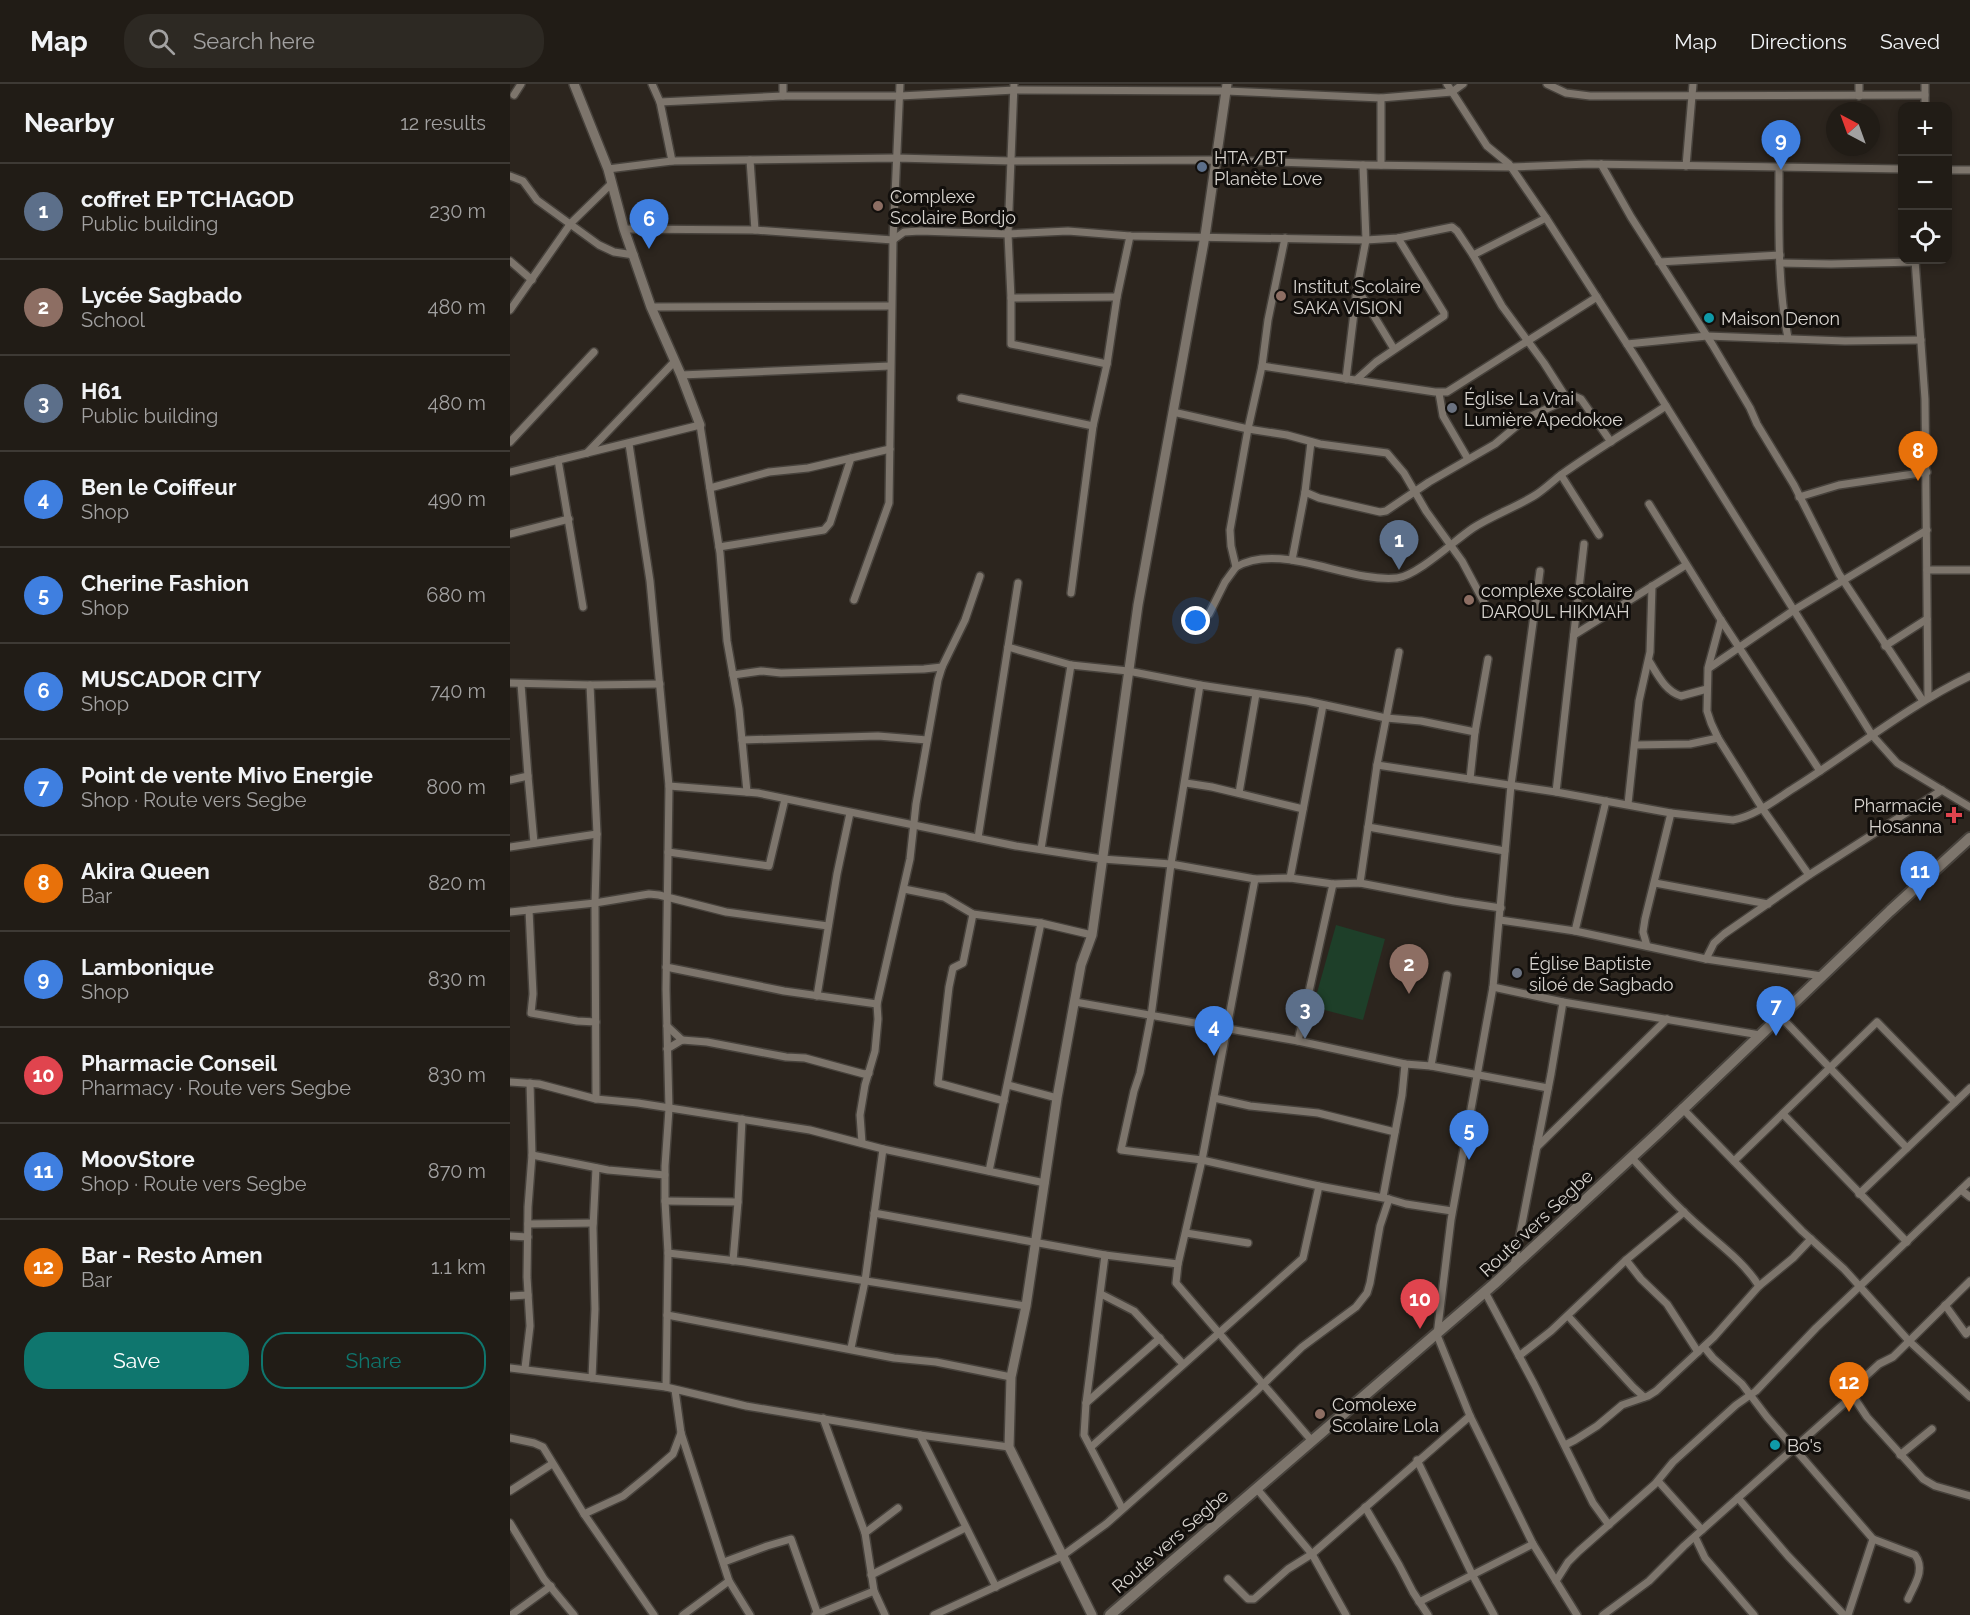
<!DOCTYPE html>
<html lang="en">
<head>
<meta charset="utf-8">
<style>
  body { margin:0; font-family:Raleway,sans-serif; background:#2d2923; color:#f1f3f6 }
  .controls { position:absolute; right:18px; top:18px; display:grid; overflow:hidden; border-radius:12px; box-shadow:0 3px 9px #0003 }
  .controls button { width:54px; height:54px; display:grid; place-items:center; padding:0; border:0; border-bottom:2px solid #3e3a35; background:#211c16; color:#f1f3f6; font:30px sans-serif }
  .compass { position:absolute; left:1316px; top:18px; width:54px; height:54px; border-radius:50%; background:#211c16; box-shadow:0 3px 9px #0003; rotate:319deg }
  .you { position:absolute; left:686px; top:537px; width:21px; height:21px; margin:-15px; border:4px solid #fff; border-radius:50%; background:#1a73e8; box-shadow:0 0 0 9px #1a73e833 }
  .badge { display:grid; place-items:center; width:39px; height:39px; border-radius:50%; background:#0f766e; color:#fff; font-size:20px; font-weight:700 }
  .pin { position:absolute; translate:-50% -50px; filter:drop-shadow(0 2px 3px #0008) }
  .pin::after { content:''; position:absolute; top:32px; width:21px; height:18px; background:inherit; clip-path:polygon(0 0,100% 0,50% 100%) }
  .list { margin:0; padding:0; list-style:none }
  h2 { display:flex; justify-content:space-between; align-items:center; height:78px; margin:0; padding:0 24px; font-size:26px }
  h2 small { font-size:20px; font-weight:400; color:#a2a1a1 }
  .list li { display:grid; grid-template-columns:39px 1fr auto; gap:18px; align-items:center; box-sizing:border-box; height:96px; padding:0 24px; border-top:2px solid #3e3a35 }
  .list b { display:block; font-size:22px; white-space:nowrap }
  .list p { margin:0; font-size:20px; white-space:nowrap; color:#a2a1a1 }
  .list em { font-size:20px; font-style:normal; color:#a2a1a1 }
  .actions { display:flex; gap:12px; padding:18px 24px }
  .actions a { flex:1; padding:14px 0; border:2px solid #0f766e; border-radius:24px; text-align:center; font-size:21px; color:#0f766e }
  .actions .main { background:#0f766e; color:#fff }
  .icon { flex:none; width:33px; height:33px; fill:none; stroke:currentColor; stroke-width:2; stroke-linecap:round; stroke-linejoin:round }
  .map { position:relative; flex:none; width:1460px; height:1531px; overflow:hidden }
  header { display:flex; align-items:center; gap:36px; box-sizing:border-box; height:84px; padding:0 30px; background:#211c16; border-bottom:2px solid #3e3a35 }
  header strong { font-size:28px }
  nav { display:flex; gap:33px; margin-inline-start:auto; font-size:21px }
  .search { width:420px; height:54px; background:#2d2923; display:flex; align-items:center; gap:15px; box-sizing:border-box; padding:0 21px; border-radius:24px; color:#a2a1a1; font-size:22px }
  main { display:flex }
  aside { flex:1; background:#211c16 }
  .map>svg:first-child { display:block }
  .green { fill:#1e3f29 }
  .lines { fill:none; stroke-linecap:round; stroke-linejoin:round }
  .minor-casing { stroke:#47423c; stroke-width:10 }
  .tertiary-casing { stroke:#47423c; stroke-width:12 }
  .secondary-casing { stroke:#47423c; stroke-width:14 }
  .minor { stroke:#7d756c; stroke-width:7 }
  .tertiary { stroke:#7d756c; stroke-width:9 }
  .secondary { stroke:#7d756c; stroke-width:10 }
  .service-dot { fill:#5c6f8a; stroke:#120f0c; stroke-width:2 }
  .education-dot { fill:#8d6e63; stroke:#120f0c; stroke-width:2 }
  .culture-dot { fill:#0f9aa8; stroke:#120f0c; stroke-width:2 }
  .worship-dot { fill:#6b7280; stroke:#120f0c; stroke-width:2 }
  .health-dot { fill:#e0444e; stroke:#120f0c; stroke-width:2 }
  .labels { text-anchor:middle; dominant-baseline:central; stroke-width:6; stroke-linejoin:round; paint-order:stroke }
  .poi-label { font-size:18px; fill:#d9d5d0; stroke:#120f0c; text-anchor:start }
  .street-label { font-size:18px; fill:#d9d5d0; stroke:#120f0c }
</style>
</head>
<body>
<header>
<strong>Map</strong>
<div class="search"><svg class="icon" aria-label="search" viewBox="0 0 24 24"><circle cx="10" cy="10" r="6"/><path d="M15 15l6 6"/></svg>Search here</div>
<nav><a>Map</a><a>Directions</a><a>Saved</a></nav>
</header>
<main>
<aside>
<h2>Nearby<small>12 results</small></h2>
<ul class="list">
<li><span class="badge" style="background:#5c6f8a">1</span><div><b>coffret EP TCHAGOD</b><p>Public building</p></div><em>230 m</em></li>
<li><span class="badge" style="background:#8d6e63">2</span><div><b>Lycée Sagbado</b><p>School</p></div><em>480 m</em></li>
<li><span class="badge" style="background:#5c6f8a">3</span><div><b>H61</b><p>Public building</p></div><em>480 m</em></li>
<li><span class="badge" style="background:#3f7fe0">4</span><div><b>Ben le Coiffeur</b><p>Shop</p></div><em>490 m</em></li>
<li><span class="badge" style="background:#3f7fe0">5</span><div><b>Cherine Fashion</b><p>Shop</p></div><em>680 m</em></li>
<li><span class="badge" style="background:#3f7fe0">6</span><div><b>MUSCADOR CITY</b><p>Shop</p></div><em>740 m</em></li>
<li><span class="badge" style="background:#3f7fe0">7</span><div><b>Point de vente Mivo Energie</b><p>Shop · Route vers Segbe</p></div><em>800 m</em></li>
<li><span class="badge" style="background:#e8710a">8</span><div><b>Akira Queen</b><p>Bar</p></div><em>820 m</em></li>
<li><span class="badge" style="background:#3f7fe0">9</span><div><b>Lambonique</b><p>Shop</p></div><em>830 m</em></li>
<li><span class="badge" style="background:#e0444e">10</span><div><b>Pharmacie Conseil</b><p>Pharmacy · Route vers Segbe</p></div><em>830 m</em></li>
<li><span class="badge" style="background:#3f7fe0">11</span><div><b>MoovStore</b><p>Shop · Route vers Segbe</p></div><em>870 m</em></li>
<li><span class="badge" style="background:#e8710a">12</span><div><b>Bar - Resto Amen</b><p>Bar</p></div><em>1.1 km</em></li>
</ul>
<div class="actions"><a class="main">Save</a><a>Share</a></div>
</aside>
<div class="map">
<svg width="1460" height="1531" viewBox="0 0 1460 1531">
  <rect width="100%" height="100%" fill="#2c251e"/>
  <polygon class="green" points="826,841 875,855 853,936 803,923"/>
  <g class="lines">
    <g class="minor-casing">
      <g id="minor">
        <polyline points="142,0 150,18 162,77"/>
        <polyline points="273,0 273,12"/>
        <polyline points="504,0 498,150 501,214 501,260 597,280"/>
        <polyline points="937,0 977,62 999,80 1036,134 1126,274 1362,651 1387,679 1460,723"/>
        <polyline points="1037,0 1056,9 1080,12 1415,11"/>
        <polyline points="1349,0 1349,12"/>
        <polyline points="4,11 11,0"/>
        <polyline points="150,18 273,12 390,12 505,6 716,7 871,14 942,8 953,0"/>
        <polyline points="1415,22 1415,0"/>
        <polyline points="240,76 245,146"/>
        <polyline points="1091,80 1121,133 1202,260 1240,324 1247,340 1284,401 1329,490 1413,617"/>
        <polyline points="871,81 871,14"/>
        <polyline points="1176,82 1183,0"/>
        <path d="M 1269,83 C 1269,140 1267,198 1278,254"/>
        <polyline points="98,85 162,77 386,74 501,77 707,76 853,81 1001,83 1079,80 1392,85"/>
        <polyline points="1438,86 1460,86"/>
        <polyline points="0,92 13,97 27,116 89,161 104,168 124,171"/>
        <polyline points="114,145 245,146 383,156 394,148 410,147 498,150 558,147 620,152 856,156 888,154 942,143 947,147 963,171 992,222 1034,279 1057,315"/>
        <polyline points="963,171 1036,134"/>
        <polyline points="1405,176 1415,315 1418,614"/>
        <polyline points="0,177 22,196"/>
        <polyline points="1149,178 1270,171"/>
        <polyline points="1270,179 1321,180 1405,178"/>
        <polyline points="847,204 884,265"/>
        <polyline points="501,214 607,213"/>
        <polyline points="141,223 381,222"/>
        <polyline points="0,226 61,139 102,99"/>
        <polyline points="1117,260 1197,252 1335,257 1411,256"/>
        <polyline points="752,282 925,308 937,308 1087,213"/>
        <polyline points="171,291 380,282"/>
        <polyline points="836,295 847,204 856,156 853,81"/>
        <polyline points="846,296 866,278 934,232 934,229 888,154"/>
        <polyline points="929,309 933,332 958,375"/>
        <polyline points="451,314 583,342"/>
        <polyline points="663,328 738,345 777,351 810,360 877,369 894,389 916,427 952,477 976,522"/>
        <polyline points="0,358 84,268"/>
        <polyline points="119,360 140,497 159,702 156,905 159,1025 155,1082 155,1117 158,1169 156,1303"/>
        <polyline points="77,369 165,277"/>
        <polyline points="48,376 73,523"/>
        <polyline points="0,388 190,341 210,469 217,557 229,625 237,708"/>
        <polyline points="1051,391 1089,451"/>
        <polyline points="200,404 259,388 298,384 380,365"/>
        <polyline points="795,408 809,414 870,428 876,427 919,398 985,360 1015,335 1064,312 1071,315 1101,358"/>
        <polyline points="1289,413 1329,401 1417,388"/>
        <polyline points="1139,420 1211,536 1310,687"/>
        <polyline points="0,450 59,435"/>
        <polyline points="209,463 314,446 320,439 341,374"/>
        <polyline points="782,476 795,408 801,358"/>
        <path d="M 726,483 C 770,457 838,499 887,494 C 907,492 945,456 963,444 C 983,431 1007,423 1027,410 C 1036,404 1044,396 1052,390 C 1086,366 1121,345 1156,322"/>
        <polyline points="1417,486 1460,486"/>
        <polyline points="1030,487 1001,701 983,903 941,1136 927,1251 960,1332 1023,1460 1067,1531"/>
        <polyline points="561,509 583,342 597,280 607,213 620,152"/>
        <polyline points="344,516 379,419 383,156 390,0"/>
        <polyline points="699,530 715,498 726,483 721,462 720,446 738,345 752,282 758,236 775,154"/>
        <polyline points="1211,536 1198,584 1197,627 1201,639 1208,654 1252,724 1299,791"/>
        <polyline points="1064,551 1176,481"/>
        <polyline points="1375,562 1417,535"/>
        <polyline points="498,563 561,581 618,587 690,601 797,617 876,634 911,637 965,648"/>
        <path d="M 1139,577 C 1148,591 1155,607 1171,612 L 1197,605"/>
        <polyline points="1199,584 1284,526 1417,446"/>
        <polyline points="223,591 251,587 271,589 414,585 432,583"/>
        <polyline points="0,599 80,601 150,600"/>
        <polyline points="80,601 87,750 85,819 86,1015"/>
        <polyline points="232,656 368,652 417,656"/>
        <polyline points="1125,661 1180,660 1208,654"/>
        <path d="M 867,681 L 1046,708 L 1161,729 L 1223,736 C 1245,732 1265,716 1284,704 C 1343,667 1397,622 1460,592"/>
        <polyline points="18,692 24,759"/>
        <polyline points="960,695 965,648 978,575"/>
        <polyline points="0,696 18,692 11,600"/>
        <polyline points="676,699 702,703 793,725"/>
        <polyline points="159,702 248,709 506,762 592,775 661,780 745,795 780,794 823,800 850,799 944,817 991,824"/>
        <polyline points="1046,708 1074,460"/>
        <polyline points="729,709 746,610"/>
        <polyline points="1118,720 1129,617 1140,568 1142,502"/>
        <polyline points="858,743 995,767"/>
        <polyline points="468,754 508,499"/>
        <polyline points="0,763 87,750"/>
        <polyline points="531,765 561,581"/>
        <polyline points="158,768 259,782 275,715"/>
        <polyline points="780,794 813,621"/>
        <polyline points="745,795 692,1076 668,1180 666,1199 802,1357"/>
        <polyline points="850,799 867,681 889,568"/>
        <polyline points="1145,799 1258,820"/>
        <polyline points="394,805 434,813 463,830 531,839 582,851"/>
        <polyline points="19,826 23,910 21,929 67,937 86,938"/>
        <polyline points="0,828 85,819 139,810 149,811 216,828 318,842"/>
        <polyline points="463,830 453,879 443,884 439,903 428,999 494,1017"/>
        <polyline points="990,836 1065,847 1196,875 1312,892"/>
        <polyline points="1065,847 1096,717"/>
        <polyline points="1137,862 1133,848 1135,835 1161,729"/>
        <polyline points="1196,875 1204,859 1214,850 1299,791 1432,706"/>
        <polyline points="156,883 274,907 367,920"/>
        <polyline points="983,903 1053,918 1250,951"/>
        <polyline points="307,912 327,790 340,729"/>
        <polyline points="565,918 788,957 895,980 921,982 1038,1004"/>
        <polyline points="1270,932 1397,1064"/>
        <polyline points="157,942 172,956"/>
        <polyline points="788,957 823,800"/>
        <polyline points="157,965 172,956 197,958 276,973 295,974 354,990 359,989"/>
        <polyline points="921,982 937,891"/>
        <polyline points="0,998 29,1000 86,1015 128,1019 300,1046 373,1065 535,1099"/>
        <polyline points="498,1001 547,1014"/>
        <polyline points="704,1014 740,1022 808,1029 885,1048"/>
        <polyline points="1172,1024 1292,1147 1334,1185 1399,1257 1460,1313"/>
        <polyline points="1273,1030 1397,1158"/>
        <polyline points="352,1059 350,1031 355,1001 365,967 368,935 367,920 400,775 406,720 428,596 432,583 455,536 470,492"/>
        <polyline points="1027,1063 1157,935"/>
        <polyline points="22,1071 98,1086 155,1091"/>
        <path d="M 1121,1073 C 1143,1097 1165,1121 1190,1143 C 1210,1161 1234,1178 1249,1202"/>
        <polyline points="1224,1077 1367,938 1445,1018"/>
        <polyline points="479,1087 531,839"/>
        <polyline points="1451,1106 1460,1113"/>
        <polyline points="1349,1110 1460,1004"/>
        <polyline points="873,1113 892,1011 895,980"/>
        <polyline points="879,1115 896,1120 942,1127"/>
        <polyline points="155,1117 228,1118"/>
        <polyline points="364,1129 595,1171 668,1180"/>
        <polyline points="18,1140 83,1139"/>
        <polyline points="676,1149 738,1159"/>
        <polyline points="0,1152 18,1153"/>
        <polyline points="158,1169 235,1178 516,1222"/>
        <polyline points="595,1171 576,1319 574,1351 612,1424"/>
        <polyline points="1116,1176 1131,1195 1157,1220 1188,1268"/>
        <polyline points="223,1177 228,1118 232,1035"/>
        <polyline points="1004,1181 1041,990 1053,918"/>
        <polyline points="975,1208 1024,1300 1083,1419 1099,1441"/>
        <polyline points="591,1210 624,1227 673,1280"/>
        <polyline points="0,1212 18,1211"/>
        <polyline points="1435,1221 1456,1250 1460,1246"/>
        <polyline points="157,1231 384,1274 426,1278 501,1293"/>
        <polyline points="1058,1232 1123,1303 1134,1313"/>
        <polyline points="1194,1263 1203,1274 1232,1300 1257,1333 1363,1455 1338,1531"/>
        <polyline points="341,1264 355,1197 373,1065"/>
        <polyline points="1009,1272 1041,1247 1116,1176 1174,1128"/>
        <polyline points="0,1284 156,1303 236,1322 410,1351 499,1363"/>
        <polyline points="15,1284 20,1242 17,1193 18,1123 22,1071 20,999"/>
        <polyline points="82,1294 85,1225 83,1144 86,1084"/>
        <polyline points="165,1306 171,1349 219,1497 173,1531"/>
        <polyline points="1343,1312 1357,1333 1413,1395 1425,1402 1460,1412"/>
        <polyline points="576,1319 650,1254"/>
        <polyline points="313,1334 355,1449 364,1507 375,1531"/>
        <polyline points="410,1351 486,1503"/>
        <polyline points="0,1354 24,1359 33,1363 74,1430 144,1531"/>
        <polyline points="1055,1361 1065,1356 1087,1342 1112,1321 1138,1312 1146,1307 1204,1253 1249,1202 1283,1174 1301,1155"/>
        <polyline points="581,1363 793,1174 809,1102"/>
        <polyline points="1390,1371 1422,1345"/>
        <polyline points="907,1376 962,1490 984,1531"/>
        <polyline points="1148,1397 1192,1446"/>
        <polyline points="747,1405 802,1470 836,1531"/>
        <polyline points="0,1407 42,1380"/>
        <polyline points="1228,1414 1278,1472 1334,1531"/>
        <polyline points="855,1423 889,1481 903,1508 918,1531"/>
        <polyline points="74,1430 113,1412 140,1390 163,1370 171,1349"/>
        <polyline points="0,1439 34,1495 64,1531"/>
        <polyline points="355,1449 388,1424"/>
        <polyline points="1185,1453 1195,1474 1244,1531"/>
        <path d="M 1363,1455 L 1405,1471 C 1416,1486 1404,1501 1398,1515"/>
        <polyline points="214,1478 257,1462 281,1455 308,1531"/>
        <polyline points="361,1491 455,1444"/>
        <polyline points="718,1495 738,1515 744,1515 778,1485 802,1470 960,1332"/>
        <polyline points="219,1497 240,1531"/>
        <polyline points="1046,1497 1058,1478 1069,1467 1145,1400 1163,1378 1226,1321 1246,1307 1306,1244 1460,1097"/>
        <polyline points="909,1518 1023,1460"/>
        <polyline points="1,1531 41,1502"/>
        <polyline points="305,1531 364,1507"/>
        <polyline points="424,1531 552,1472 596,1440 743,1310 792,1263 846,1223 857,1209 860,1199 870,1142 879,1115 809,1102 692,1076 611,1066 624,1007 630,989 641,932 661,780 690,601"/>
        <polyline points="1093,1531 1139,1497 1174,1462 1338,1316 1356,1292 1369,1280 1383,1273 1460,1197"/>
      </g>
    </g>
    <g class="tertiary-casing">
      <g id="tertiary">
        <polyline points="64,0 98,85 114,145 141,223 171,291 190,341"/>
        <polyline points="582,1531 499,1363 501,1293 516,1222 547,1014 571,881 582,851 628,521 695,152 717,0"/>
      </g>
    </g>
    <g class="secondary-casing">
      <polyline id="secondary" points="600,1531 984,1200 1148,1049 1380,827 1460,754"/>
    </g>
    <use href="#minor" class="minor"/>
    <use href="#tertiary" class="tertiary"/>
    <use href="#secondary" class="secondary"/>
  </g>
  <circle class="service-dot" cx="692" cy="83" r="6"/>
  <g class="education-dot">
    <circle cx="368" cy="122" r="6"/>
    <circle cx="771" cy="212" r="6"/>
    <circle cx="959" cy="516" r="6"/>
    <circle cx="810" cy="1330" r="6"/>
  </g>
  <g class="culture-dot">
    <circle cx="1199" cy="234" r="6"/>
    <circle cx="1265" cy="1361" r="6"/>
  </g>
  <g class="worship-dot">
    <circle cx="942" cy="324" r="6"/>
    <circle cx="1007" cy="889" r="6"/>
  </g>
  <path class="health-dot" d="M1441 722h6v6h6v6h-6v6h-6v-6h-6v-6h6z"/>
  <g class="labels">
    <g class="poi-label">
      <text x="704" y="73">HTA /BT<tspan x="704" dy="21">Planète Love</tspan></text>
      <text x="380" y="112">Complexe<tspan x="380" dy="21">Scolaire Bordjo</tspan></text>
      <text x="783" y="202">Institut Scolaire<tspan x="783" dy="21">SAKA VISION</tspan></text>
      <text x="1211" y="234">Maison Denon</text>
      <text x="954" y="314">Église La Vrai<tspan x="954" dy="21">Lumière Apedokoe</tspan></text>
      <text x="971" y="506">complexe scolaire<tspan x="971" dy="21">DAROUL HIKMAH</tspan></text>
      <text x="1432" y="721" text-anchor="end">Pharmacie<tspan x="1432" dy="21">Hosanna</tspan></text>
      <text x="1019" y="879">Église Baptiste<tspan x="1019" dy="21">siloé de Sagbado</tspan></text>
      <text x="822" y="1320">Comolexe<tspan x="822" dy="21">Scolaire Lola</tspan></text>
      <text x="1277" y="1361">Bo's</text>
    </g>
    <g class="street-label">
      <text transform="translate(1026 1139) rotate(-43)">Route vers Segbe</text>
      <text transform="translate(660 1457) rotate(-41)">Route vers Segbe</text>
    </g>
  </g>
</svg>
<div class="controls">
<button>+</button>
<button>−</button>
<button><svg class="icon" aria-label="locate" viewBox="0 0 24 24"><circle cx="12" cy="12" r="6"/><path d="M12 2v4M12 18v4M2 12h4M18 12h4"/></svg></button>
</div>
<svg class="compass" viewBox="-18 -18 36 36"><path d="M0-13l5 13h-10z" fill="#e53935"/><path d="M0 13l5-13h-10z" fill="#a2a1a1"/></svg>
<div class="you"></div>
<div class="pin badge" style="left:889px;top:486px;background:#5c6f8a">1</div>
<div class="pin badge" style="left:899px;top:910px;background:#8d6e63">2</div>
<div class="pin badge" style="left:795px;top:955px;background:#5c6f8a">3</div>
<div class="pin badge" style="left:704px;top:972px;background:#3f7fe0">4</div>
<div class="pin badge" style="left:959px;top:1076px;background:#3f7fe0">5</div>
<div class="pin badge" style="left:139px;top:165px;background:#3f7fe0">6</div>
<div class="pin badge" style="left:1266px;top:952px;background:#3f7fe0">7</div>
<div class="pin badge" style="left:1408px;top:397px;background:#e8710a">8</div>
<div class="pin badge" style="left:1271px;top:86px;background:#3f7fe0">9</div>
<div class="pin badge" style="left:910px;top:1245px;background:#e0444e">10</div>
<div class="pin badge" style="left:1410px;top:817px;background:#3f7fe0">11</div>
<div class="pin badge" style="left:1339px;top:1328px;background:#e8710a">12</div>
</div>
</main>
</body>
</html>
